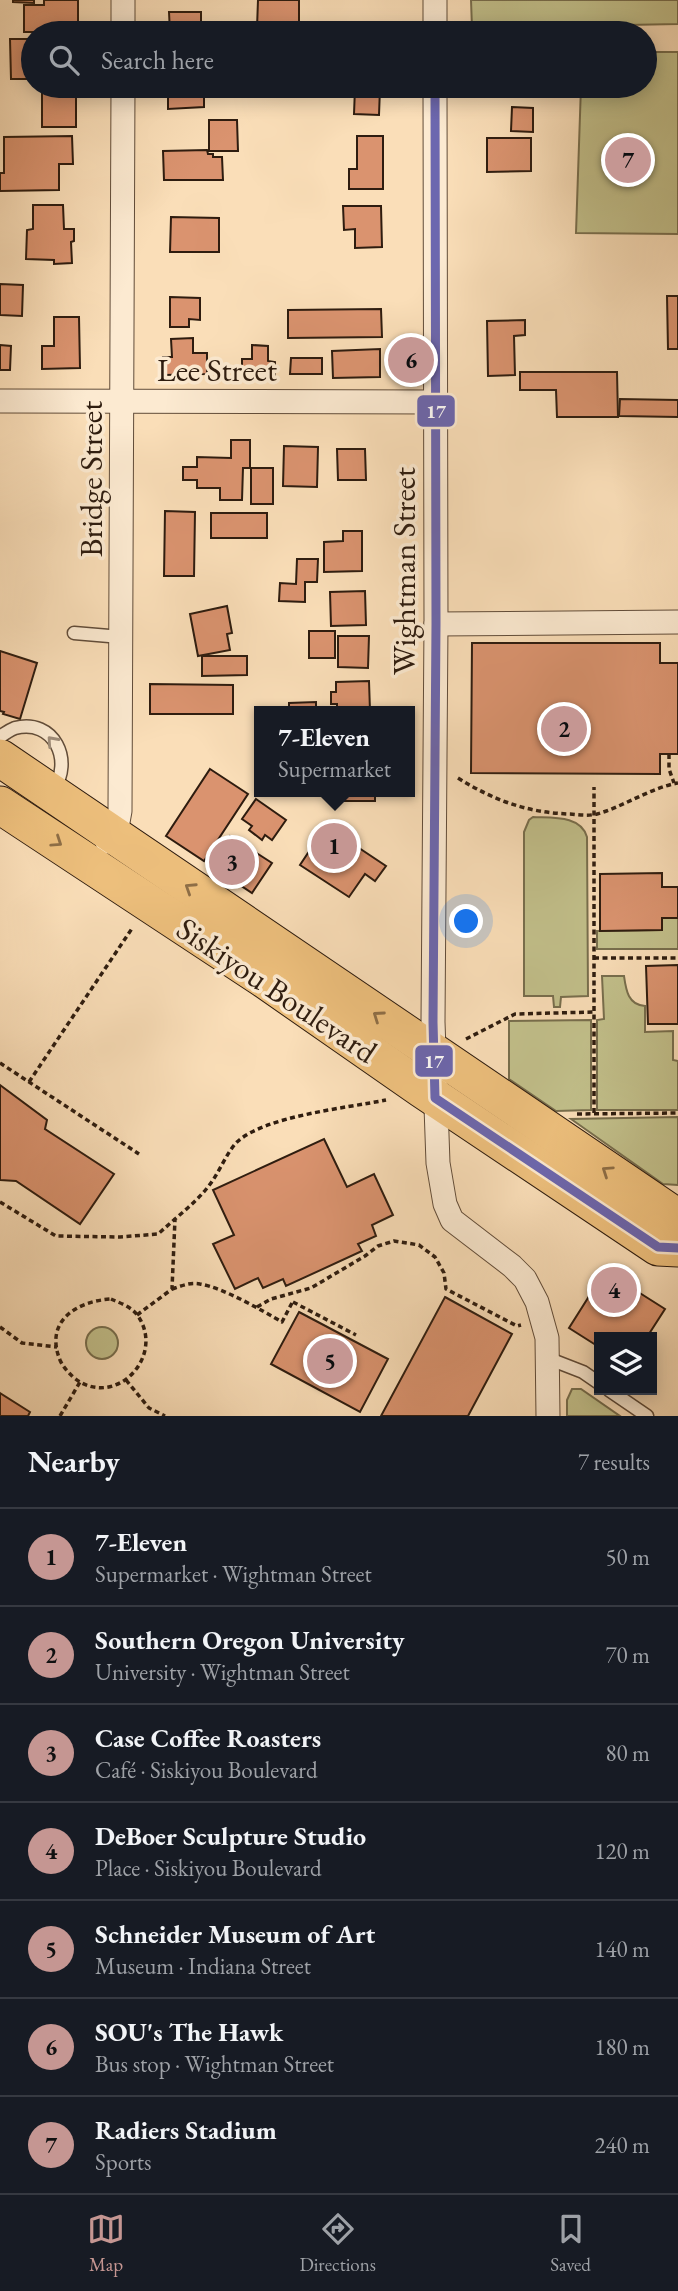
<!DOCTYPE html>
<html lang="en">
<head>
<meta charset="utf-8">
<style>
  body { margin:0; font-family:"EB Garamond",serif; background:#20242c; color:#f1f3f6 }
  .controls { position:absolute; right:21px; bottom:21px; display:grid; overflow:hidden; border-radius:0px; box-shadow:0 4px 18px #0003 }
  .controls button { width:63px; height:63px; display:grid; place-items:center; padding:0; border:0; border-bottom:2px solid #363941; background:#171b24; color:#f1f3f6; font:35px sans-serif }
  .you { position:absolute; left:467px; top:922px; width:24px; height:24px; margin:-18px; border:5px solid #fff; border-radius:50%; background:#1a73e8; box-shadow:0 0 0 10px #1a73e833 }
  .badge { display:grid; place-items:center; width:46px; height:46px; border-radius:50%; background:#c59692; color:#111; font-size:23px; font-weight:700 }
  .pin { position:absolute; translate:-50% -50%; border:4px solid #fff; box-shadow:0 2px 7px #0006 }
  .popup { position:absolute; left:254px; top:706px; width:161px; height:91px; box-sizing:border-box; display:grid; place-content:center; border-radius:0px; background:#171b24; filter:drop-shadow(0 2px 5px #0005); font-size:23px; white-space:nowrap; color:#9ea1a6 }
  .popup b { font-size:26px; color:#f1f3f6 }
  .popup::after { content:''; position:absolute; left:50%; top:100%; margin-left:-14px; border:14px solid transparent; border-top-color:#171b24 }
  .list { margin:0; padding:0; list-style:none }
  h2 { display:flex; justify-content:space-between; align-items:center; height:91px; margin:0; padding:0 28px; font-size:30px }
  h2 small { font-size:23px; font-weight:400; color:#9ea1a6 }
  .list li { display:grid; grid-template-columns:46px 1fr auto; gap:21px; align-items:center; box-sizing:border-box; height:98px; padding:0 28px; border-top:2px solid #363941 }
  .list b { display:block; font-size:26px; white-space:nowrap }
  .list p { margin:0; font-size:23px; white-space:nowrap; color:#9ea1a6 }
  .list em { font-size:23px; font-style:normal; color:#9ea1a6 }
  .icon { flex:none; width:38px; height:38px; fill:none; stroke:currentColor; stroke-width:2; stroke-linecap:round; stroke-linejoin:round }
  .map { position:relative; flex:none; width:678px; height:1416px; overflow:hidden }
  .search { position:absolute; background:#171b24; box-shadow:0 4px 18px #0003; left:21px; right:21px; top:21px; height:77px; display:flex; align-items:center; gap:18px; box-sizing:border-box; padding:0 24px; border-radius:38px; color:#9ea1a6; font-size:26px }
  .sheet { height:777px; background:#171b24 }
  nav { display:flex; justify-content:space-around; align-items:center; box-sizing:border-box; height:98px; border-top:2px solid #363941; background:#171b24; font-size:19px; color:#9ea1a6 }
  nav a { display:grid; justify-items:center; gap:4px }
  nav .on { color:#c59692 }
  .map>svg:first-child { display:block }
  .green { fill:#c2c08b; stroke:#786e4d; stroke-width:2 }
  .building { fill:#da936f; stroke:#2e1c0f; stroke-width:2 }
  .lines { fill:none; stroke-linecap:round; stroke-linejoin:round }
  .service-casing { stroke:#614c39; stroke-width:15 }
  .minor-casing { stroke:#614c39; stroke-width:25 }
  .primary-casing { stroke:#2e1c0f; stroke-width:39 }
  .path { stroke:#2e1c0f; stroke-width:3.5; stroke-dasharray:5 3.5; stroke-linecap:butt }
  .service { stroke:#fcead1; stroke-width:12 }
  .minor { stroke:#fcead1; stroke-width:23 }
  .primary { stroke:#edbf7c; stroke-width:37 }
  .bus-1-casing { stroke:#fcead1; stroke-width:14 }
  .bus-1 { stroke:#6c67af; stroke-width:9 }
  .oneway { stroke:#9f8d7a }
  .oneway2 { stroke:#8e6e46 }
  .labels { text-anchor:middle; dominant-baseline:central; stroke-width:7; stroke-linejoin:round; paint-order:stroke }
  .street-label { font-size:32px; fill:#2e1c0f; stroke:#fcead1 }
  .line-badge { stroke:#fcead1; stroke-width:2.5 }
  .badge-label { font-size:19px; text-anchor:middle; font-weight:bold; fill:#fff }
</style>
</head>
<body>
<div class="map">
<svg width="678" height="1416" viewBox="0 0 678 1416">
  <rect width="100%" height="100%" fill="#fadeb8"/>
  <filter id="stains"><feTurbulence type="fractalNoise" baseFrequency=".00286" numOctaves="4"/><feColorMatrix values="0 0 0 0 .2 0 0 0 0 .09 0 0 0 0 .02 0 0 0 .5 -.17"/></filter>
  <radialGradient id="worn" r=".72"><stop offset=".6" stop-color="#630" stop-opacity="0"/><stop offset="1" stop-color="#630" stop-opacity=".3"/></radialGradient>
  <g class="green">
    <polygon points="471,0 678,0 678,24 472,28"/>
    <polygon points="645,52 678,52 678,234 576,233 581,86 645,86"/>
    <path d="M 533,817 C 552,818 581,815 587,837 L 588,996 L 561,997 L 560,1007 L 554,1007 L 553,996 L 524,996 L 524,832 L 529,820 Z"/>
    <polygon points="662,918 678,918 678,949 597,949 597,931 661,930"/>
    <path d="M 602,976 L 624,976 C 626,990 628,1005 645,1006 L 645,1032 L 673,1031 L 673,1060 L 678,1061 L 678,1110 L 597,1110 L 597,1020 L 604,1019 Z"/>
    <polygon points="591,1020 591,1110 556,1111 509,1079 509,1021"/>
    <polygon points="678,1117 678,1185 663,1184 571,1119"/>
    <circle cx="102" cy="1343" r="16"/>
    <polygon points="572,1389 581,1389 620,1416 567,1416 567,1400"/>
  </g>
  <g class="building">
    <polygon points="13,0 34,0 34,3 13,2"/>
    <polygon points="44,0 78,0 78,32 24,32 24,5 44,5"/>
    <polygon points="258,0 299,0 299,28 257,28"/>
    <polygon points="169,12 201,12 201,33 170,33"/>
    <polygon points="10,39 33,39 33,79 11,79"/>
    <rect x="42" y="86" width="34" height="41"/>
    <polygon points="168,86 198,86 198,94 204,94 204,107 168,109"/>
    <polygon points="355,88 380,88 379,115 354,114"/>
    <polygon points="512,107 533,108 533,132 511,131"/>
    <polygon points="209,120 237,120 238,151 209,151"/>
    <polygon points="72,136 73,164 59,164 59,190 0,191 0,173 4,173 4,137"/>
    <polygon points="357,136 383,136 383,189 349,189 349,169 357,169"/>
    <polygon points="487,138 531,138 531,171 487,172"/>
    <polygon points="207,150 208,154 213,154 213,157 222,157 223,180 164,180 163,151"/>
    <polygon points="33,205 63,205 64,229 74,229 74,241 71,242 72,263 54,264 54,260 26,259 27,230 33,229"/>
    <polygon points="343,206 381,206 382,247 355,248 355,229 344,230"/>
    <polygon points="171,217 219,218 219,252 170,252"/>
    <polygon points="0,284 23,285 22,316 0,315"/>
    <polygon points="667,296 678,296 678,349 668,349"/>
    <polygon points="170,297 200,298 200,320 189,319 189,327 170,327"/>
    <polygon points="381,309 382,337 288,338 288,310"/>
    <polygon points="54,317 79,317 80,368 42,369 42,346 54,346"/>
    <polygon points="525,320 525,335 514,336 515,375 488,376 487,321"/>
    <polygon points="193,338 193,353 207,353 207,374 164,375 163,357 172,357 171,339"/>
    <polygon points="0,345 11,346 10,370 0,370"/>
    <polygon points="252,345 268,346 268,361 275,362 275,376 242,375 242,359 252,359"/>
    <polygon points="380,349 380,377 333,378 332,351"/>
    <polygon points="291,358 322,358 322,374 290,374"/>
    <polygon points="520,372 617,372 618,417 557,417 556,390 520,390"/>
    <polygon points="620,399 678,400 678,417 619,416"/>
    <polygon points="231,440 250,440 250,468 243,468 242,500 220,500 220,488 197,488 197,480 183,480 183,467 197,467 197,457 231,458"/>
    <polygon points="284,446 318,447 317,487 283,486"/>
    <polygon points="337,449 365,449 366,480 338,480"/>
    <rect x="251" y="468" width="22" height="36"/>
    <polygon points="165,511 195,512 194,576 164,576"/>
    <rect x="211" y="513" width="56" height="25"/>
    <polygon points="343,531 362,531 362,571 324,572 324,542 343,541"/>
    <polygon points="297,559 318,559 317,582 305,582 305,602 279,601 280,583 296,584"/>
    <polygon points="365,591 366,625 331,626 330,592"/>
    <polygon points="227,606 232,633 227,634 230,650 198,656 190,614"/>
    <rect x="309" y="631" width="26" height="27"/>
    <polygon points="338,636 369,636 368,668 338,667"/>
    <polygon points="472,643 660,643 660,663 678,663 678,754 660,754 660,774 471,773"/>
    <polygon points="0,651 37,663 20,719 3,714 4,712 0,711"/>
    <polygon points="202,656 247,656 247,675 202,676"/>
    <polygon points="369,681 370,711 337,711 337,704 331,704 331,692 336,692 336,682"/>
    <polygon points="150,684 233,685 233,714 150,714"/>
    <polygon points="316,702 316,711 289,711 289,703"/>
    <polygon points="210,769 248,794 204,861 166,836"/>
    <rect x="341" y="792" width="34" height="9"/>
    <polygon points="256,799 286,820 272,840 265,835 262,840 249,830 252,826 242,819"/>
    <polygon points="326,826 386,866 375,881 365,874 349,897 300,865"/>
    <polygon points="230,836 272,863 252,893 210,865"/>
    <polygon points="662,873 662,887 678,887 678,918 662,918 662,930 600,931 600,874"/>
    <polygon points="678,965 678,1024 648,1024 646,966"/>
    <polygon points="0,1085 47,1120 45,1129 114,1174 80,1224 16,1181 0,1180"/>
    <polygon points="324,1139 347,1187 374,1174 393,1215 372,1225 376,1236 358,1244 362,1251 286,1286 283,1279 263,1288 258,1278 235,1289 213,1244 234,1235 213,1190"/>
    <polygon points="605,1271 665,1309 647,1337 599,1337 599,1347 569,1328"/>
    <polygon points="445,1297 512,1334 468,1416 381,1416"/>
    <polygon points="299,1312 388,1359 360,1412 271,1364"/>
    <polygon points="0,1393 30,1412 28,1416 0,1416"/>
  </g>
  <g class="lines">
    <g class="service-casing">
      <g id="service">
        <polyline points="74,633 121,637"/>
        <path d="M 0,737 C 4,734 10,730 15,728 C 54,718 74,761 53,790"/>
        <polyline points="547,1358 583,1372 599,1383"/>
        <polyline points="609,1390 647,1416"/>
      </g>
    </g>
    <g class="minor-casing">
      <g id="minor">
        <polyline points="123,0 123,33"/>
        <polyline points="435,0 435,33"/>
        <polyline points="435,86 436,624 433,1022 438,1163 445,1204 452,1220 512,1266 525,1279 537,1302 547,1338 548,1416"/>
        <polyline points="0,401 435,402"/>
        <polyline points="436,624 678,622"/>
        <polyline points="107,842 118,822 120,811 123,86"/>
      </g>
    </g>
    <g class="primary-casing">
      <g id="primary">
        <polyline points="0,758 678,1218"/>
        <polyline points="0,805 264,979 422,1089 658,1247 678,1248"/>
      </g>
    </g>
    <g class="path">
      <polyline points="669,754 669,769 674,783"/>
      <path d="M 458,778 C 493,800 528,813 570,814 C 579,815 589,816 597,814 C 625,806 650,788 678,783"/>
      <polyline points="594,958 678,958"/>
      <polyline points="466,1039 515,1014 594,1012"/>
      <polyline points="0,1063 139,1154"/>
      <polyline points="29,1082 133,927"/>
      <polyline points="594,1113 594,787"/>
      <polyline points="577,1114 678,1113"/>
      <polyline points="0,1202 56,1236 120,1237 158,1234 175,1219"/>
      <path d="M 172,1289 C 181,1286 190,1282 200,1284 C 224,1288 261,1310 282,1322 L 293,1301"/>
      <path d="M 111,1299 C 120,1303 132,1307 138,1316 C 166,1357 114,1411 73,1377 C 68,1372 63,1367 60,1360 C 44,1321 77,1301 111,1299 Z"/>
      <polyline points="293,1302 356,1335"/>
      <polyline points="257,1307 271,1299 311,1288 365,1256 378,1246 394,1241 419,1245 435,1257 444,1273 446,1289 517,1326 521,1325"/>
      <path d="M 137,1315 L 172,1289 L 175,1219 C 189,1207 203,1195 213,1180 C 221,1168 227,1153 236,1143 C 263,1116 347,1108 386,1100"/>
      <polyline points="0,1327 22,1343 57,1347"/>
      <polyline points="126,1380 149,1408 165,1416"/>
      <polyline points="60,1416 80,1382"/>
    </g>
    <use href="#service" class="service"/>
    <use href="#minor" class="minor"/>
    <use href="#primary" class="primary"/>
    <g class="bus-1-casing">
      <polyline id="bus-1" points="435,86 436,624 433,1022 435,1098 658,1247 678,1248"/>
    </g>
    <use href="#bus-1" class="bus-1"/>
  </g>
  <defs><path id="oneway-chevron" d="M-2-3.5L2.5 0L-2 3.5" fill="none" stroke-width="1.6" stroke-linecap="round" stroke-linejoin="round" transform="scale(1.75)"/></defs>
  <use class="oneway" href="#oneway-chevron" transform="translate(52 741) rotate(-132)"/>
  <g class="oneway2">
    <use href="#oneway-chevron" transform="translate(57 842) rotate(34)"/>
    <use href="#oneway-chevron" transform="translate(190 888) rotate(-147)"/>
    <use href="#oneway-chevron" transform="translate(378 1016) rotate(-145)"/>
    <use href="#oneway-chevron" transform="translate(607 1171) rotate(-146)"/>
  </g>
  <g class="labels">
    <g class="street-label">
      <text x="217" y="370">Lee Street</text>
      <text transform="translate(91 479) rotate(-90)">Bridge Street</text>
      <text transform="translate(404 571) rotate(-90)">Wightman Street</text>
      <text transform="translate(277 990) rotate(34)">Siskiyou Boulevard</text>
    </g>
  </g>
  <g class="line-badge">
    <rect x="416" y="394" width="40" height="34" rx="7" fill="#6c67af"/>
    <rect x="414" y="1044" width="40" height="34" rx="7" fill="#6c67af"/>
  </g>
  <g class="badge-label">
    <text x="436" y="418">17</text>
    <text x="434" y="1068">17</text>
  </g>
  <rect width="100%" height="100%" filter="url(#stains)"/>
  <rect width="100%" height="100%" fill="url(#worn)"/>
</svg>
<div class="controls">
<button><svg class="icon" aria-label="layers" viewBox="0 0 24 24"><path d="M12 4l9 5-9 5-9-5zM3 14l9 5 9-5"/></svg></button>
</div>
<div class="you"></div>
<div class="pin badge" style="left:334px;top:846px">1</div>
<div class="popup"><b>7-Eleven</b>Supermarket</div>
<div class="pin badge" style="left:564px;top:729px">2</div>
<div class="pin badge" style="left:232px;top:862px">3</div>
<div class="pin badge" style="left:614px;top:1290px">4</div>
<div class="pin badge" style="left:330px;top:1361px">5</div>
<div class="pin badge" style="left:411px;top:360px">6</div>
<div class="pin badge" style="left:628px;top:160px">7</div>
<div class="search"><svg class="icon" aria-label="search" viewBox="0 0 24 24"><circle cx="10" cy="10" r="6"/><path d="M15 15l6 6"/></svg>Search here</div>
</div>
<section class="sheet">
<h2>Nearby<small>7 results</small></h2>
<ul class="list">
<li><span class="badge">1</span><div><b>7-Eleven</b><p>Supermarket · Wightman Street</p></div><em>50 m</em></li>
<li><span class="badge">2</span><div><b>Southern Oregon University</b><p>University · Wightman Street</p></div><em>70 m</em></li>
<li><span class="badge">3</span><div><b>Case Coffee Roasters</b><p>Café · Siskiyou Boulevard</p></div><em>80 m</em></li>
<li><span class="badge">4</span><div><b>DeBoer Sculpture Studio</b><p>Place · Siskiyou Boulevard</p></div><em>120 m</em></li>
<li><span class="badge">5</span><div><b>Schneider Museum of Art</b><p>Museum · Indiana Street</p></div><em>140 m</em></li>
<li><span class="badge">6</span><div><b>SOU's The Hawk</b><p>Bus stop · Wightman Street</p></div><em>180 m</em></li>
<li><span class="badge">7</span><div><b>Radiers Stadium</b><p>Sports</p></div><em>240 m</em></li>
</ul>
</section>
<nav>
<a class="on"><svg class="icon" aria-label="map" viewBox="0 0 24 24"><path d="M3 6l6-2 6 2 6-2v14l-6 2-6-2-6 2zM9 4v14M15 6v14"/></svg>Map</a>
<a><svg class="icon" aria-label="directions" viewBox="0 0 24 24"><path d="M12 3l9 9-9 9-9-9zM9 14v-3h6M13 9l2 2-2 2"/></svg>Directions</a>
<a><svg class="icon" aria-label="saved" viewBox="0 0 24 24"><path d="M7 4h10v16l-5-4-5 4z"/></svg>Saved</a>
</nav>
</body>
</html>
